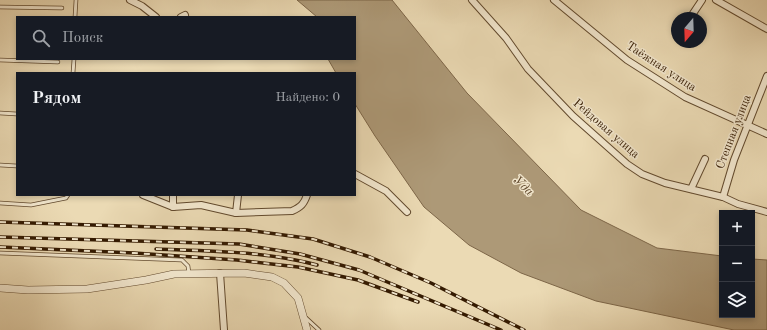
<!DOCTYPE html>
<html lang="ru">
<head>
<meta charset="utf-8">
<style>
  body { margin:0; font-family:"Old Standard TT",serif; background:#20242c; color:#f1f3f6 }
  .controls { position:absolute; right:12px; bottom:12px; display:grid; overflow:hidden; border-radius:0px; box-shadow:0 2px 6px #0003 }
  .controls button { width:36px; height:36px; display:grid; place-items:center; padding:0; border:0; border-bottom:1px solid #363941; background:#171b24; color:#f1f3f6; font:20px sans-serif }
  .compass { position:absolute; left:671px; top:12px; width:36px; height:36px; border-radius:50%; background:#171b24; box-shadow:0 2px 6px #0003; rotate:199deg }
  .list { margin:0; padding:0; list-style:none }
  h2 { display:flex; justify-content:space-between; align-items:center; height:52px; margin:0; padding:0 16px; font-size:17px }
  h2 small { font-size:13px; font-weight:400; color:#9ea1a6 }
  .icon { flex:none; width:22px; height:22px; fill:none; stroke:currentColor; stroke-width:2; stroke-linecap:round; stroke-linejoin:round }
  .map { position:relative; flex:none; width:767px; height:330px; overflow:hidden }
  .search { position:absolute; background:#171b24; box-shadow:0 2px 6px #0003; left:16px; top:16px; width:340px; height:44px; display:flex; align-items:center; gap:10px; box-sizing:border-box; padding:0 14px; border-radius:0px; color:#9ea1a6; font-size:15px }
  .panel { position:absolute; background:#171b24; box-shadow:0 2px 6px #0003; left:16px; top:72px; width:340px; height:124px; border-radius:0px }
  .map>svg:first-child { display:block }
  .water { fill:#ad9977; stroke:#7d6648 }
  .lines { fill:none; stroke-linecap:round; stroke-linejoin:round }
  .service-casing { stroke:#624a2e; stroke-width:4.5 }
  .minor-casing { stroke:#624a2e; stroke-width:8 }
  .tertiary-casing { stroke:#624a2e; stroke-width:8 }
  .service { stroke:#f2e7ce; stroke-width:3 }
  .minor { stroke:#f2e7ce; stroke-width:6 }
  .tertiary { stroke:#f2e7ce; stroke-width:7 }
  .rail-casing { stroke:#341a01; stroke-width:3.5 }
  .rail { stroke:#f2e7ce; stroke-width:2; stroke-dasharray:6; stroke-linecap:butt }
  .labels { text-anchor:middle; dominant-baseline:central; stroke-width:3; stroke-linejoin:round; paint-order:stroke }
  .street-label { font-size:12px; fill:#341a01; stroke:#f2e7ce }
  .water-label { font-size:13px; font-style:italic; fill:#5e462a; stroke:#f2e7ce }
</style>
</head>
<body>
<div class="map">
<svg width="767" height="330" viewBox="0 0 767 330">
  <rect width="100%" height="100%" fill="#ebdab4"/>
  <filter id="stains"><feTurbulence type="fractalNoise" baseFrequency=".005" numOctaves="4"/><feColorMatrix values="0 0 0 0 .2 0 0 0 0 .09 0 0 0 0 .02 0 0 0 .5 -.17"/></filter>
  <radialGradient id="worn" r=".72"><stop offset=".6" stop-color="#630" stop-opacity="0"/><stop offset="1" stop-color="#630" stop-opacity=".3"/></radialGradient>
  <polygon class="water" points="297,0 392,0 467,93 581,210 657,248 722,256 722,315 752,315 752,259 767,260 767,330 734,330 596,301 521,273 469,245 424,207 375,136 355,104 355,73 336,73 328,59 355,59 355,17 317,17"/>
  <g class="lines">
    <g class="service-casing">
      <g id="service">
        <polyline points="0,7 62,8"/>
        <polyline points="75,17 76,0"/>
        <polyline points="0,60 58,62"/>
        <polyline points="73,73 74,59"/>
        <polyline points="0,113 17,114"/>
        <polyline points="0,165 17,166"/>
        <polyline points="0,203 31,205 66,198 68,195"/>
        <polyline points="0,253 182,260 188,266 189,274"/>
        <polyline points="306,318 319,330"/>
      </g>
    </g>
    <g class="minor-casing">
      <g id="minor">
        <polyline points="130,0 142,6 156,17"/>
        <polyline points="472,0 506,38 528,69 573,116 627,164 642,174 665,183 723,197 738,204 767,212"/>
        <polyline points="554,0 627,60 685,97 767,134"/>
        <polyline points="716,0 767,29"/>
        <polyline points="181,17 185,15"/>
        <polyline points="690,18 702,0"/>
        <polyline points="355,174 386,191 407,212"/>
        <polyline points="691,189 705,159"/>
        <path d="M 143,195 L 173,207 L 201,205 L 236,213 L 292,211 C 301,207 304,204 307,195"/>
        <polyline points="723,197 734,160 767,76"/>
        <polyline points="173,207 173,195"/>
        <polyline points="236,213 238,195"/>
        <polyline points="220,273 224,330"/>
      </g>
    </g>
    <g class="tertiary-casing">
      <polyline id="tertiary" points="0,288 28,290 87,289 146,280 174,274 244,273 272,277 284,283 298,298 307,330"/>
    </g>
    <use href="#service" class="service"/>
    <use href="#minor" class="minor"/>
    <use href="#tertiary" class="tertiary"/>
    <g class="rail-casing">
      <g id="rail">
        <polyline points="0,222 247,230 313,239 370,257 431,283 524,330"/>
        <polyline points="0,237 239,244 300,254 359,270 501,330"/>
        <polyline points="0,247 134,253 237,260 298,267 358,280 418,302"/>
        <path d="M 156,249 C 210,251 265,251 317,265"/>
      </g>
    </g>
    <use href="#rail" class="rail"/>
  </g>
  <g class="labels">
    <g class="street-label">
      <text transform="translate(661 67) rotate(33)">Таёжная улица</text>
      <text transform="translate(606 129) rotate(41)">Рейдовая улица</text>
      <text transform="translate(734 132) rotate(-69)">Степная улица</text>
    </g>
    <g class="water-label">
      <text transform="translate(523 186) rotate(43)">Уда</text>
    </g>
  </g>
  <rect width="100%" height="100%" filter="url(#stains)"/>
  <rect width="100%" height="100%" fill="url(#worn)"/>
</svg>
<div class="controls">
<button>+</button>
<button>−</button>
<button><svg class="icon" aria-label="layers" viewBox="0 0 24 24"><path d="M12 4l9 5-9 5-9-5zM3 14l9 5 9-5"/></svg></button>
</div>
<svg class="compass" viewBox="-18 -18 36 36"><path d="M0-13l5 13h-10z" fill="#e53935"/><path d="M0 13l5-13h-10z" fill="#9ea1a6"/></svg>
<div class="search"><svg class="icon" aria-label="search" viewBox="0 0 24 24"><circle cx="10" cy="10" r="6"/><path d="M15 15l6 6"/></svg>Поиск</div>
<section class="panel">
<h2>Рядом<small>Найдено: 0</small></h2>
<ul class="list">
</ul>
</section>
</div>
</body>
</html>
